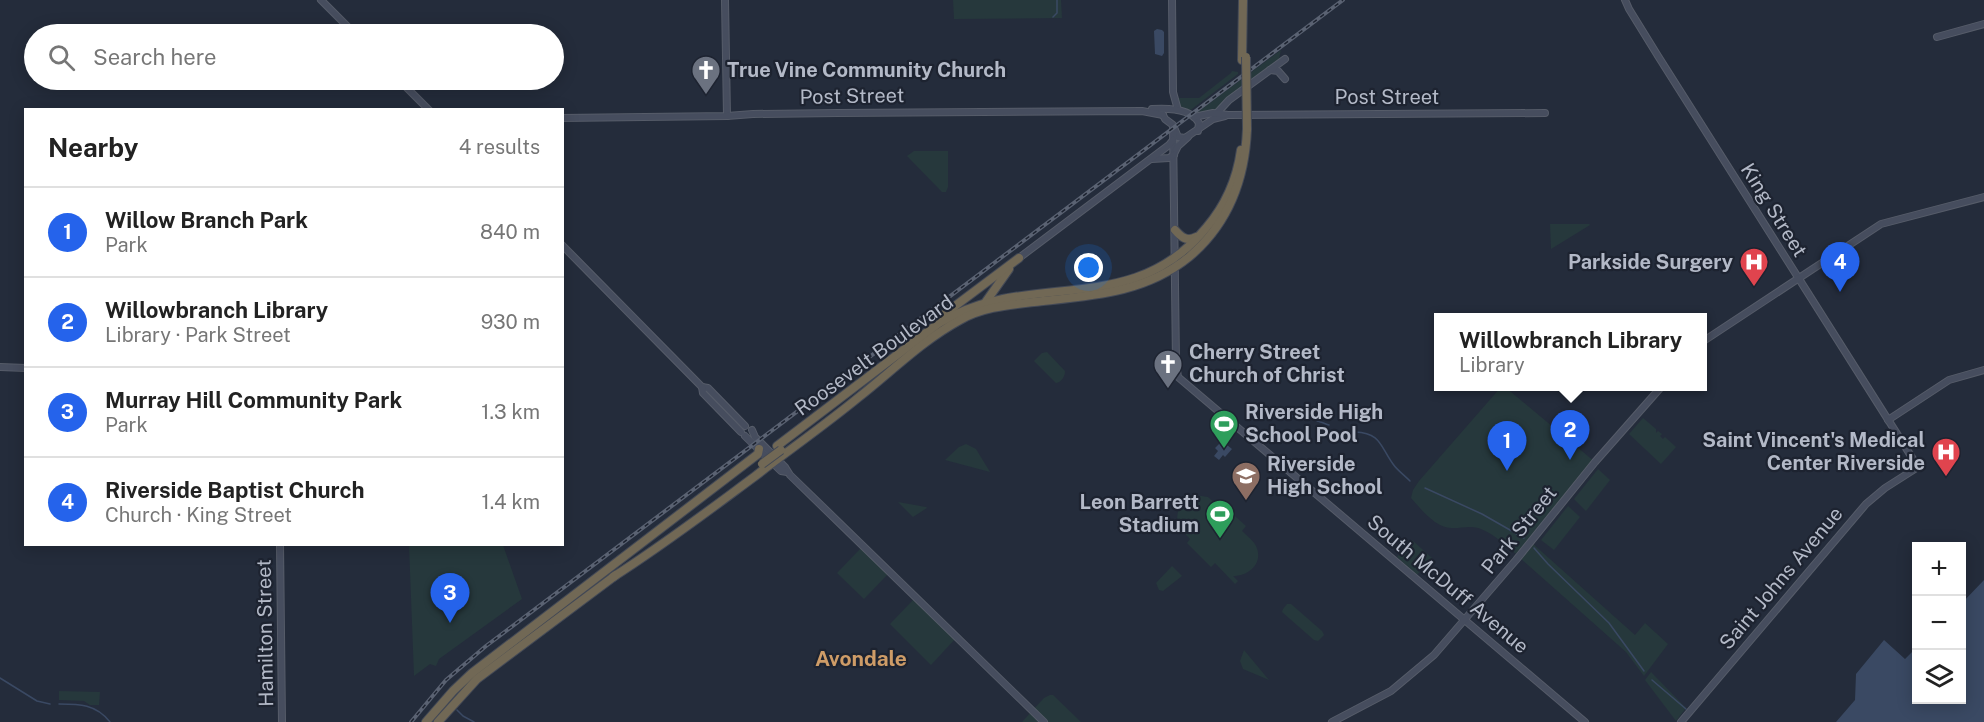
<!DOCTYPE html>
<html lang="en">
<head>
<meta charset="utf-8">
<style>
  body { margin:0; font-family:"Public Sans",sans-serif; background:#f2f2f2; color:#222 }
  .controls { position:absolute; right:18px; bottom:18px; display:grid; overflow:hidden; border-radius:0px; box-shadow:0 3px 15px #0003 }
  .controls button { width:54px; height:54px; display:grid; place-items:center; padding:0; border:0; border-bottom:2px solid #e0e0e0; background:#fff; color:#222; font:30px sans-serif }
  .you { position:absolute; left:1089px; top:268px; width:21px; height:21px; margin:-15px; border:4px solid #fff; border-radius:50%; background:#1a73e8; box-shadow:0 0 0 9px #1a73e833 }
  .badge { display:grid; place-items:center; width:39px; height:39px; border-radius:50%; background:#2563eb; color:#fff; font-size:20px; font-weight:700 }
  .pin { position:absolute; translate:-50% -50px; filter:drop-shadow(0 2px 3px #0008) }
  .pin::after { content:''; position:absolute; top:32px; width:21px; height:18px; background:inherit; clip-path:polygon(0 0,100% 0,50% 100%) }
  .popup { position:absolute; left:1434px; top:313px; width:273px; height:78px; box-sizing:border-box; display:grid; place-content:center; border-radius:0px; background:#fff; filter:drop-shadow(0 2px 4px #0005); font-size:20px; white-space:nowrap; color:#767676 }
  .popup b { font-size:22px; color:#222 }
  .popup::after { content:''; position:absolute; left:50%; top:100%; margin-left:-12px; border:12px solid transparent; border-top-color:#fff }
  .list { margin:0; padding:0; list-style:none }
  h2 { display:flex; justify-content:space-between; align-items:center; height:78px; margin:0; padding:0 24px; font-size:26px }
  h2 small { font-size:20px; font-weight:400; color:#767676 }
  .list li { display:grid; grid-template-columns:39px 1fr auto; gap:18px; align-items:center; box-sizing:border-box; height:90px; padding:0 24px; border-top:2px solid #e0e0e0 }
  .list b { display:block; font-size:22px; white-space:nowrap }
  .list p { margin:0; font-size:20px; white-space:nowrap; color:#767676 }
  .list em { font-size:20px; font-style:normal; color:#767676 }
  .icon { flex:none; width:33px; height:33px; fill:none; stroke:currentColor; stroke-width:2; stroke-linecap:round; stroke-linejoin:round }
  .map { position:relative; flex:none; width:1984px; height:722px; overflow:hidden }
  .search { position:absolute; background:#fff; box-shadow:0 3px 15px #0003; left:24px; top:24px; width:540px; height:66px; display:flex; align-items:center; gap:15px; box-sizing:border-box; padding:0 21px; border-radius:33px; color:#767676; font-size:22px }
  .panel { position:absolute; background:#fff; box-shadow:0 3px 15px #0003; left:24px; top:108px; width:540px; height:438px; border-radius:0px }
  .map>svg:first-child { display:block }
  .green { fill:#26383c }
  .water { fill:#3a4963 }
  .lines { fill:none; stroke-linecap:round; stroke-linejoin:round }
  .stream { stroke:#3a4963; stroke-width:1.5 }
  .secondary-casing { stroke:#565c69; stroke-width:8 }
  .highway-casing { stroke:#434956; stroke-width:10 }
  .secondary { stroke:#464d5e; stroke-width:6 }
  .highway { stroke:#716855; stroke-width:8 }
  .rail-casing { stroke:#5a6272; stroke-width:4 }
  .rail { stroke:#1d2330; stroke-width:1.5; stroke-dasharray:4.5; stroke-linecap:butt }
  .highway-bridge-casing { stroke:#434956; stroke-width:10; stroke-linecap:butt }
  .highway-bridge { stroke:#716855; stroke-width:8 }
  .labels { text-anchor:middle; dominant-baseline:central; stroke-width:4.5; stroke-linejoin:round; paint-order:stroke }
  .poi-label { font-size:20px; font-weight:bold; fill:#b3b9c7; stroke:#1d2330; text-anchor:start }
  .street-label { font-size:20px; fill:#b3b9c7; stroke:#1d2330 }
  .neighbourhood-label { font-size:21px; font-weight:bold; fill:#ce9c67; stroke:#1d2330 }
</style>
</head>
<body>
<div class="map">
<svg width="1984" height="722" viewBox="0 0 1984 722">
  <rect width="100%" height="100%" fill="#242c3b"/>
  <g class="green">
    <polygon points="953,0 1061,0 1062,18 954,19"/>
    <polygon points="1281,50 1279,59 1232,94 1216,111 1195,114"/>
    <polygon points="1232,71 1238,72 1238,74 1188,112 1179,105 1178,98 1199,98 1231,73"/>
    <polygon points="914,151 948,151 948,187 946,192 942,192 907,156"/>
    <polygon points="1550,224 1589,224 1590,225 1551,249"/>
    <path d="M 1047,352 L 1065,371 C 1065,376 1062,382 1056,383 L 1034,361 L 1042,353 Z"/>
    <path d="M 1501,387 L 1505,387 L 1595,462 L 1516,554 C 1505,545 1494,534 1481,529 C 1471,525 1463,528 1453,528 C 1436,529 1421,509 1411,498 L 1413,490 L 1419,481 Z"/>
    <polygon points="1643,418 1656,429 1656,433 1658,431 1662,434 1660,436 1663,439 1665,437 1676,447 1661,464 1629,434"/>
    <polygon points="966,444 976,449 990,472 945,460 959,447"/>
    <polygon points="1598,469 1610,480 1586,511 1574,499"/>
    <path d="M 1195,495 L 1208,497 L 1223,511 L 1226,508 L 1246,526 L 1242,531 C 1246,535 1253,540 1256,546 C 1264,563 1249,576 1233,576 L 1238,581 L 1235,584 L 1215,563 L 1211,567 L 1187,543 L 1190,539 L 1177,525 C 1177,511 1178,500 1195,495 Z"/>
    <polygon points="898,502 926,507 927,508 913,517"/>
    <polygon points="1568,506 1580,517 1554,550 1541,540"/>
    <polygon points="1412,540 1432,558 1417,575 1397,557"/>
    <polygon points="1532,543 1635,635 1645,623 1668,644 1644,676 1626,652 1520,558"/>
    <polygon points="409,545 503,545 522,599 439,659 436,666 430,664 414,676"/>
    <polygon points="861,548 888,574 864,599 837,573"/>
    <polygon points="1172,566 1182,576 1163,591 1159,590 1156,583"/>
    <polygon points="914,599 955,639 931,665 890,624"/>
    <polygon points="1287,604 1291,604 1322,631 1324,635 1318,641 1314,640 1282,612 1283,609"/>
    <polygon points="1244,650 1269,680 1243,669 1240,661"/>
    <polygon points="1651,672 1686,708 1676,721 1645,680"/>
    <polygon points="59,691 100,692 99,705 90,705 84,701 59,700"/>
    <polygon points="1050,695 1053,695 1081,722 1022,722 1044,698"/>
  </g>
  <g class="water">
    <polygon points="1157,29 1162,30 1164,32 1164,53 1162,56 1155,54 1154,31"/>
    <polygon points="1222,441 1232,449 1225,457 1223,455 1219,460 1214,456 1218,451 1215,448"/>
    <polygon points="1984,580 1984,722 1836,722 1855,700 1856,674 1884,640 1905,659 1916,648 1916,700 1962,700 1962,603"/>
  </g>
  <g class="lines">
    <g class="stream">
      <polyline points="1053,17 1057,13 1057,0"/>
      <path d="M 1286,418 C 1298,411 1316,421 1329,425"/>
      <path d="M 1355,432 C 1381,433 1380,446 1393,464 C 1397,470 1404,475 1410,481"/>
      <polyline points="1425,488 1482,514 1524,538"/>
      <polyline points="1534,548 1548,564 1609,623 1644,671"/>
      <polyline points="0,678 37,701 50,704"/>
      <polyline points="1652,680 1686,709"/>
      <path d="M 59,704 C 79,704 96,704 110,722"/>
      <polyline points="457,710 463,716 474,722"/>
    </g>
    <g class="secondary-casing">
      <g id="secondary">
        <polyline points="321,0 355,34"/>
        <polyline points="725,0 727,116"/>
        <polyline points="1172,0 1173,92 1178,110"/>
        <polyline points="1625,0 1629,9 1658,56 1918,467 1885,488 1866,504 1681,722"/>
        <polyline points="1937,37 1984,24"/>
        <polyline points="1270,70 1278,71 1285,79"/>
        <polyline points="399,80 429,110"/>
        <path d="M 1152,109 C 1167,108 1191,108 1199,123 L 1198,131"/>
        <polyline points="1217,113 1229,100 1285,59"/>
        <polyline points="1163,115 1165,119 1173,125 1178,137 1185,138 1213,119 1225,116"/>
        <polyline points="1194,117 1213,113 1228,115 1545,113"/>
        <polyline points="562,118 727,116 753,114 838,113 1142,111 1163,115"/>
        <polyline points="1173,128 1176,363 1178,377 1585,722"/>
        <polyline points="1174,154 1178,146 1188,137"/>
        <polyline points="1152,159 1169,158 1174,155"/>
        <polyline points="562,245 702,387 708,388 745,426"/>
        <polyline points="1019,258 1169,145 1173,140"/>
        <polyline points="1702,342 1881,224 1984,197"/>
        <polyline points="0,367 26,368"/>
        <polyline points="702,387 703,393 741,432"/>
        <polyline points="1888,420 1949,380 1984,370"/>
        <polyline points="752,430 755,437 785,467 790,475 1044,722"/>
        <polyline points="745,436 781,471 787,472"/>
        <polyline points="280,544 282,722"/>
        <polyline points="1332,722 1391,691 1434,655 1516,560 1595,462 1662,386"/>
      </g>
    </g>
    <g class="highway-casing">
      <g id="highway">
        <polyline points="1242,60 1243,0"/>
        <path d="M 1175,230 C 1181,237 1187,242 1196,237"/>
        <polyline points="985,303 1009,269"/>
        <polyline points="943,315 1019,258"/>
        <path d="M 777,446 L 939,323 C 1030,268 1131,320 1206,228 C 1225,206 1237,179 1241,150"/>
        <path d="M 613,577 C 662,546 708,511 754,477 C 789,450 825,425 859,397 C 892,371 923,340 960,320 C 983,307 1009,305 1034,302 C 1089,296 1144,294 1189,257 C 1228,224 1245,180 1247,129"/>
        <polyline points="426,722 453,691 472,673 758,454 759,449"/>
        <polyline points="438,722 477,679 616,575"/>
      </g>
    </g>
    <use href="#secondary" class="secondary"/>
    <use href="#highway" class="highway"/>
    <g class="rail-casing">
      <polyline id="rail" points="411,722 446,680 486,646 1343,0"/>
    </g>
    <use href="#rail" class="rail"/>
    <g class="highway-bridge-casing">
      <g id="highway-bridge">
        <polyline points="1246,57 1247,129"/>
        <polyline points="762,464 781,450"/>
      </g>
    </g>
    <use href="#highway-bridge" class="highway-bridge"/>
  </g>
  <defs>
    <g id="church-pin" transform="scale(1.5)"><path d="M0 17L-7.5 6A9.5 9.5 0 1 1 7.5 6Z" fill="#6b7280" stroke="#1d2330"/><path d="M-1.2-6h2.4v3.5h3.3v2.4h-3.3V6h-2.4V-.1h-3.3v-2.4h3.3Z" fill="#fff"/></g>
    <g id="hospital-pin" transform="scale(1.5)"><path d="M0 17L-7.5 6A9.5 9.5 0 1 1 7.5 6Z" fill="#e0444e" stroke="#1d2330"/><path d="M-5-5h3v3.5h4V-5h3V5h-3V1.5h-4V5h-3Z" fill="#fff"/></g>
    <g id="stadium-pin" transform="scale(1.5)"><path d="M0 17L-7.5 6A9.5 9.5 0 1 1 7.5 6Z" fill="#2e9e5b" stroke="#1d2330"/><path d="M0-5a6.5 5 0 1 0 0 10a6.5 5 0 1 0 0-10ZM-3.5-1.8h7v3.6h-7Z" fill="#fff"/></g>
    <g id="school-pin" transform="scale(1.5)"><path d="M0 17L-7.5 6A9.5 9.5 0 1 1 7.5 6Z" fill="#8d6e63" stroke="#1d2330"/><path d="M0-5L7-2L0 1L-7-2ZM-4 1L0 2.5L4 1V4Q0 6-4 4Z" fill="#fff"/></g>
  </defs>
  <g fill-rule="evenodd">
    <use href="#church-pin" x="706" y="70"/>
    <use href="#hospital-pin" x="1754" y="262"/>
    <use href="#church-pin" x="1168" y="364"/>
    <use href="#stadium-pin" x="1224" y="424"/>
    <use href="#hospital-pin" x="1946" y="452"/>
    <use href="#school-pin" x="1246" y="476"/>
    <use href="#stadium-pin" x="1220" y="514"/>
  </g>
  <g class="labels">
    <g class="poi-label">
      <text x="727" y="70">True Vine Community Church</text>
      <text x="1733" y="262" text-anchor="end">Parkside Surgery</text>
      <text x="1189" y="352">Cherry Street<tspan x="1189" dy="23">Church of Christ</tspan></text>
      <text x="1245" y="412">Riverside High<tspan x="1245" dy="23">School Pool</tspan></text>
      <text x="1925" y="440" text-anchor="end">Saint Vincent's Medical<tspan x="1925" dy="23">Center Riverside</tspan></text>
      <text x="1267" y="464">Riverside<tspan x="1267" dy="23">High School</tspan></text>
      <text x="1199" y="502" text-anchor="end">Leon Barrett<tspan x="1199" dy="23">Stadium</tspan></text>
    </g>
    <g class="street-label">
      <text transform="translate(852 96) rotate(-1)">Post Street</text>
      <text x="1387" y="97">Post Street</text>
      <text transform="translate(1774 210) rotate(58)">King Street</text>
      <text transform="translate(874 355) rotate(-36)">Roosevelt Boulevard</text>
      <text transform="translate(1519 530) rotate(-51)">Park Street</text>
      <text transform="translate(1781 578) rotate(-50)">Saint Johns Avenue</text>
      <text transform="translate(1448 584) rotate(40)">South McDuff Avenue</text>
      <text transform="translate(265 633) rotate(-91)">Hamilton Street</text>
    </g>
    <g class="neighbourhood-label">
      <text x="861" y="658">Avondale</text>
    </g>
  </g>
</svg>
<div class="controls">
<button>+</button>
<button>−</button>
<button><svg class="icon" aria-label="layers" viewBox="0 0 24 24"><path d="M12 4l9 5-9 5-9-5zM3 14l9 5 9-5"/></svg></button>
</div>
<div class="you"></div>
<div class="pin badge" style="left:1507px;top:471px">1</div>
<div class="pin badge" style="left:1570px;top:460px">2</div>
<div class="popup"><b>Willowbranch Library</b>Library</div>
<div class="pin badge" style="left:450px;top:623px">3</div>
<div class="pin badge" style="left:1840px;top:292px">4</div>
<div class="search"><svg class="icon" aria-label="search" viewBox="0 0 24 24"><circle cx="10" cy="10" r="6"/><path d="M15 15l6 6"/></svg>Search here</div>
<section class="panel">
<h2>Nearby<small>4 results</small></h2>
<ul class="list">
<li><span class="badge">1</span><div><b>Willow Branch Park</b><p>Park</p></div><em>840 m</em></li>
<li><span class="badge">2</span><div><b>Willowbranch Library</b><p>Library · Park Street</p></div><em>930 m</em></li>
<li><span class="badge">3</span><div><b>Murray Hill Community Park</b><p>Park</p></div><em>1.3 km</em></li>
<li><span class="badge">4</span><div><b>Riverside Baptist Church</b><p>Church · King Street</p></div><em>1.4 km</em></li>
</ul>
</section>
</div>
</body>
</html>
